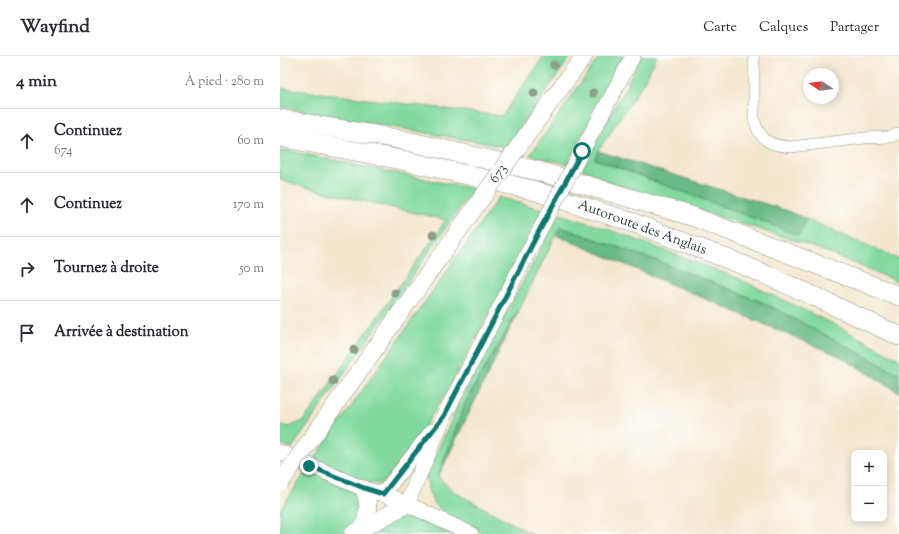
<!DOCTYPE html>
<html lang="fr">
<head>
<meta charset="utf-8">
<style>
  body { margin:0; font-family:"Sorts Mill Goudy",serif; background:#f7f7f7; color:#2b2b33 }
  .controls { position:absolute; right:12px; bottom:12px; display:grid; overflow:hidden; border-radius:8px; box-shadow:0 2px 10px #0003 }
  .controls button { width:36px; height:36px; display:grid; place-items:center; padding:0; border:0; border-bottom:1px solid #e1e1e2; background:#fff; color:#2b2b33; font:20px sans-serif }
  .compass { position:absolute; left:523px; top:12px; width:36px; height:36px; border-radius:50%; background:#fff; box-shadow:0 2px 10px #0003; rotate:283deg }
  .stop { position:absolute; width:12px; height:12px; margin:-9px; border:3px solid #0f766e; border-radius:50%; background:#fff }
  .stop.end { background:#0f766e; border-color:#fff; box-shadow:0 1px 4px #0008 }
  .list { margin:0; padding:0; list-style:none }
  h2 { display:flex; justify-content:space-between; align-items:center; height:52px; margin:0; padding:0 16px; font-size:17px }
  h2 small { font-size:13px; font-weight:400; color:#7c7c81 }
  .list li { display:grid; grid-template-columns:26px 1fr auto; gap:12px; align-items:center; box-sizing:border-box; height:64px; padding:0 16px; border-top:1px solid #e1e1e2 }
  .list b { display:block; font-size:15px; white-space:nowrap }
  .list p { margin:0; font-size:13px; white-space:nowrap; color:#7c7c81 }
  .list em { font-size:13px; font-style:normal; color:#7c7c81 }
  .icon { flex:none; width:22px; height:22px; fill:none; stroke:currentColor; stroke-width:2; stroke-linecap:round; stroke-linejoin:round }
  .map { position:relative; flex:none; width:619px; height:478px; overflow:hidden }
  header { display:flex; align-items:center; gap:24px; box-sizing:border-box; height:56px; padding:0 20px; background:#fff; border-bottom:1px solid #e1e1e2 }
  header strong { font-size:19px }
  nav { display:flex; gap:22px; margin-inline-start:auto; font-size:14px }
  main { display:flex }
  aside { flex:1; background:#fff }
  .map>svg:first-child { display:block }
  .green { fill:#82da9e; stroke:#508c69 }
  .forest { fill:#69ba85; stroke:#447c5c }
  .lines { fill:none; stroke-linecap:round; stroke-linejoin:round }
  .street-casing { stroke:#8a9281; stroke-width:12 }
  .secondary-casing { stroke:#8a9281; stroke-width:16 }
  .primary-casing { stroke:#8a9281; stroke-width:18 }
  .highway-casing { stroke:#8a9281; stroke-width:20 }
  .street { stroke:#fff; stroke-width:11 }
  .secondary { stroke:#fff; stroke-width:15 }
  .primary { stroke:#fff; stroke-width:17 }
  .highway { stroke:#fff; stroke-width:19 }
  .secondary-bridge-casing { stroke:#8a9281; stroke-width:16; stroke-linecap:butt }
  .primary-bridge-casing { stroke:#8a9281; stroke-width:18; stroke-linecap:butt }
  .secondary-bridge { stroke:#fff; stroke-width:15 }
  .primary-bridge { stroke:#fff; stroke-width:17 }
  .tree { fill:#8d9f88 }
  .route { stroke:#0f766e; stroke-width:5 }
  .labels { text-anchor:middle; dominant-baseline:central; stroke-width:4; stroke-linejoin:round; paint-order:stroke }
  .street-label { font-size:14px; fill:#1f3d34; stroke:#fff }
</style>
</head>
<body>
<header>
<strong>Wayfind</strong>
<nav><a>Carte</a><a>Calques</a><a>Partager</a></nav>
</header>
<main>
<aside>
<h2>4 min<small>À pied · 280 m</small></h2>
<ul class="list">
<li><svg class="icon" aria-label="ahead" viewBox="0 0 24 24"><path d="M12 20V5M6 11l6-6 6 6"/></svg><div><b>Continuez</b><p>674</p></div><em>60 m</em></li>
<li><svg class="icon" aria-label="ahead" viewBox="0 0 24 24"><path d="M12 20V5M6 11l6-6 6 6"/></svg><div><b>Continuez</b></div><em>170 m</em></li>
<li><svg class="icon" aria-label="right" viewBox="0 0 24 24"><path d="M7 20v-9h11M14 6l5 5-5 5"/></svg><div><b>Tournez à droite</b></div><em>50 m</em></li>
<li><svg class="icon" aria-label="arrive" viewBox="0 0 24 24"><path d="M6 21V4h12l-3 4 3 4H6"/></svg><div><b>Arrivée à destination</b></div></li>
</ul>
</aside>
<div class="map">
<svg width="619" height="478" viewBox="0 0 619 478">
  <rect width="100%" height="100%" fill="#fff"/>
  <filter id="ink" filterUnits="userSpaceOnUse"><feTurbulence type="fractalNoise" baseFrequency=".025" numOctaves="2"/><feDisplacementMap in="SourceGraphic" scale="8" xChannelSelector="R" yChannelSelector="G"/><feConvolveMatrix kernelMatrix="1 2 1 2 8 2 1 2 1" color-interpolation-filters="sRGB"/></filter>
  <filter id="wash" filterUnits="userSpaceOnUse"><feTurbulence type="fractalNoise" baseFrequency=".012" numOctaves="4" result="noise"/><feDisplacementMap in="SourceGraphic" scale="16" xChannelSelector="R" yChannelSelector="G"/><feGaussianBlur stdDeviation="0.9" result="paint"/><feColorMatrix in="noise" values="0 0 0 0 0 0 0 0 0 0 0 0 0 0 0 0 0 1.4 0 .05"/><feComposite in="paint" operator="in"/></filter>
  <g filter="url(#wash)">
    <rect width="100%" height="100%" fill="#f4e7ce"/>
    <g class="green">
      <polygon points="264,0 291,0 226,91 0,51 0,32 222,60"/>
      <polygon points="320,0 343,0 287,108 250,99"/>
      <polygon points="362,0 377,0 365,24 318,95 315,103 519,179 526,163 619,203 619,226 544,195 516,185 368,138 322,124 319,120 302,113"/>
      <polygon points="0,93 193,133 12,392 0,388 0,368 9,371 23,365 31,355 166,164 40,135 0,124"/>
      <polygon points="219,141 264,154 172,326 135,387 111,418 100,428 90,427 34,403"/>
      <polygon points="279,158 325,172 455,221 555,269 619,303 619,318 486,248 388,209 280,171 241,250 186,345 158,421 174,436 252,478 205,478 165,458 154,447 149,437 146,420 182,341"/>
      <polygon points="27,414 74,436 83,446 79,466 63,478 0,478 0,454"/>
      <polygon points="134,462 172,478 88,478 115,463"/>
    </g>
    <g class="forest">
      <polygon points="318,95 508,155 526,163 519,179 315,103"/>
      <polygon points="280,171 388,209 486,248 619,318 619,336 561,301 276,179"/>
      <polygon points="241,250 158,421 186,345"/>
    </g>
  </g>
  <g filter="url(#ink)">
    <g class="lines">
      <g class="street-casing">
        <path id="street" d="M 474,0 L 474,63 C 480,85 489,89 511,91 L 585,82 L 611,81 L 619,77"/>
      </g>
      <g class="secondary-casing">
        <g id="secondary">
          <polyline points="302,95 353,0"/>
          <polyline points="0,396 84,433 103,438 127,448 191,478"/>
          <polyline points="103,438 152,375"/>
          <polyline points="127,448 164,360 256,181"/>
        </g>
      </g>
      <g class="primary-casing">
        <g id="primary">
          <polyline points="258,63 304,0"/>
          <polyline points="36,376 179,174"/>
          <path d="M 83,472 C 88,454 90,451 84,433"/>
          <polyline points="73,478 127,448"/>
        </g>
      </g>
      <g class="highway-casing">
        <g id="highway">
          <polyline points="0,63 118,83 258,115 411,160 619,240"/>
          <polyline points="0,81 122,104 252,134 354,167 463,209 527,237 619,280"/>
        </g>
      </g>
      <use href="#street" class="street"/>
      <use href="#secondary" class="secondary"/>
      <use href="#primary" class="primary"/>
      <use href="#highway" class="highway"/>
      <g class="secondary-bridge-casing">
        <polyline id="secondary-bridge" points="256,181 302,95"/>
      </g>
      <g class="primary-bridge-casing">
        <g id="primary-bridge">
          <polyline points="179,174 258,63"/>
          <polyline points="0,427 36,376"/>
        </g>
      </g>
      <use href="#secondary-bridge" class="secondary-bridge"/>
      <use href="#primary-bridge" class="primary-bridge"/>
    </g>
    <g class="tree">
      <circle cx="274" cy="9" r="4.5"/>
      <circle cx="254" cy="37" r="4.5"/>
      <circle cx="313" cy="37" r="4.5"/>
      <circle cx="153" cy="179" r="4.5"/>
      <circle cx="115" cy="237" r="4.5"/>
      <circle cx="74" cy="294" r="4.5"/>
      <circle cx="53" cy="325" r="4.5"/>
    </g>
  </g>
  <g class="lines" filter="url(#ink)">
    <polyline class="route" points="29,410 84,432 103,438 164,360 256,181 302,95"/>
  </g>
  <g class="labels">
    <g class="street-label">
      <text transform="translate(219 118) rotate(-54)">673</text>
      <text transform="translate(362 172) rotate(20)">Autoroute des Anglais</text>
    </g>
  </g>
</svg>
<div class="controls">
<button>+</button>
<button>−</button>
</div>
<svg class="compass" viewBox="-18 -18 36 36"><path d="M0-13l5 13h-10z" fill="#e53935"/><path d="M0 13l5-13h-10z" fill="#7c7c81"/></svg>
<div class="stop" style="left:302px;top:95px"></div>
<div class="stop end" style="left:29px;top:410px"></div>
</div>
</main>
</body>
</html>
